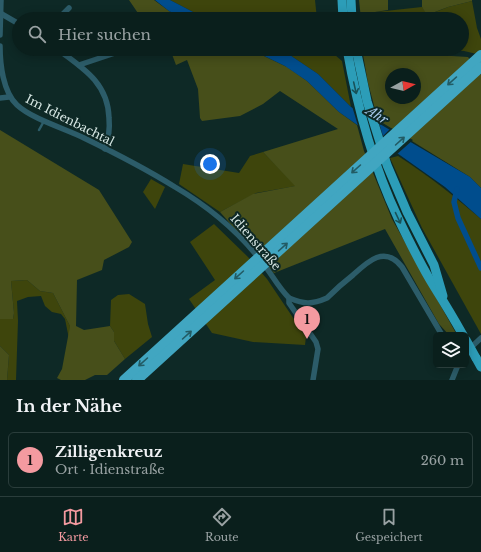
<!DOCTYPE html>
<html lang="de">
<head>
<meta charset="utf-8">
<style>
  body { margin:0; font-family:"Libre Baskerville",serif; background:#182c29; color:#f1f3f6 }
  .controls { position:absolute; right:12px; bottom:12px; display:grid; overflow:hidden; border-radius:6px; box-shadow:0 2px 10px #0003 }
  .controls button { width:36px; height:36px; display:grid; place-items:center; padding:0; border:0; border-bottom:1px solid #2a3d3b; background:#0a1f1c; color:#f1f3f6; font:20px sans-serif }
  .compass { position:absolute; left:385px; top:68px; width:36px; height:36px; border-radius:50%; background:#0a1f1c; box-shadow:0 2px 10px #0003; rotate:82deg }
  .you { position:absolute; left:210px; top:164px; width:14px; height:14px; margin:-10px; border:3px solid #fff; border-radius:50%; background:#1a73e8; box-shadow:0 0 0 6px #1a73e833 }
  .badge { display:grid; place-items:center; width:26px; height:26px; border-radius:50%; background:#f49aa0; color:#111; font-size:13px; font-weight:700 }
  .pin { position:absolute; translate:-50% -33px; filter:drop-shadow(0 1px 2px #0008) }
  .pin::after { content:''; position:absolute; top:21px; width:14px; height:12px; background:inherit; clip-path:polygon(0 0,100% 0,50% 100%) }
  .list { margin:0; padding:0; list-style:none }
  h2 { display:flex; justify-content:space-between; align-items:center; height:52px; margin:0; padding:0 16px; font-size:17px }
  h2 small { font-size:13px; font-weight:400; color:#99a2a3 }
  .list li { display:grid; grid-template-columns:26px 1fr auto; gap:12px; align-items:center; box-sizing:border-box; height:56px; margin:0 8px 8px; padding:0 8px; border:1px solid #2a3d3b; border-radius:6px }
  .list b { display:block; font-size:15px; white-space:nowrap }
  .list p { margin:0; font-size:13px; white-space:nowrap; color:#99a2a3 }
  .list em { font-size:13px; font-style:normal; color:#99a2a3 }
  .icon { flex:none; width:22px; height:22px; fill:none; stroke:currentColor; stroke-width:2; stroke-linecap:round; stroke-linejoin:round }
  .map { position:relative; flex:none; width:481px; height:380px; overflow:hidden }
  .search { position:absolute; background:#0a1f1c; box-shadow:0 2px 10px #0003; left:12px; right:12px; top:12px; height:44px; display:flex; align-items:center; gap:10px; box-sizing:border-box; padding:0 14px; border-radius:22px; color:#99a2a3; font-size:15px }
  .sheet { height:116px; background:#0a1f1c }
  nav { display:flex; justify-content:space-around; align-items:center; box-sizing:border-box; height:56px; border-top:1px solid #2a3d3b; background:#0a1f1c; font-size:11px; color:#99a2a3 }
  nav a { display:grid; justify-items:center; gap:2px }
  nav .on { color:#f49aa0 }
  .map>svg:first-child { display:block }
  .green { fill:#3e450c }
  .forest { fill:#474f1a; fill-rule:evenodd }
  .water { fill:#004d8d }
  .pier { fill:#0e2926 }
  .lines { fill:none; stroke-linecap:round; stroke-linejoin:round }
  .canal { stroke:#004d8d; stroke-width:5.5 }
  .service { stroke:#2c5c69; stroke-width:2.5 }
  .minor { stroke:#2c5c69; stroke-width:5.5 }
  .trunk { stroke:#2c9db8; stroke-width:9 }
  .trunk-bridge { stroke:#2c9db8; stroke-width:9 }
  .motorway-bridge { stroke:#41a6c1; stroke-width:10 }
  .oneway { stroke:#225b64 }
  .oneway2 { stroke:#185259 }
  .labels { text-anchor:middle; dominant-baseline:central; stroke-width:4; stroke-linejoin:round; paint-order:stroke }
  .street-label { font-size:12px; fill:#d6e6e3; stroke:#0e2926 }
  .water-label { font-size:13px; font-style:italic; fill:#a8c9ed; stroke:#0e2926 }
</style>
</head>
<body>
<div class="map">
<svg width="481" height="380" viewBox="0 0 481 380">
  <rect width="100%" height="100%" fill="#0e2926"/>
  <g class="green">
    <polygon points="170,0 315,0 317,19 213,19 197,14"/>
    <polygon points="472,1 477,28 481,39 481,55 464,51 435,49 462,49 462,19 376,19 376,12 422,7 428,15 448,7"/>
    <polygon points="281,49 328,49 342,61 351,107 318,74"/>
    <polygon points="263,152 296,186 256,193 220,212 179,184 183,164 239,173 250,156"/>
    <path d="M 398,156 C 428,175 454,196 481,219 L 481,334 L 422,228 L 390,158 Z"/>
    <polygon points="151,179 165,187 155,209 143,192"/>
    <polygon points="214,224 248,257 267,279 306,337 305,345 253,342 212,333 189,299 215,280 190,242"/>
    <polygon points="27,280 40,291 53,293 70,326 69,339 65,319 61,314 52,312 45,306 41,296 28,297 17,301 18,321 16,380 7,380 9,355 0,346 0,319 13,319 14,313 11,281"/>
    <polygon points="129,294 145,304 148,324 152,337 125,359 114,341 114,332 110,326 111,300 118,295"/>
  </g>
  <g class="forest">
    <polygon points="129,0 154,0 169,11 185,19 142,19"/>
    <polygon points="359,0 388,0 388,10 375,12 369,14 369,19 361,19"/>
    <polygon points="422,0 472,0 472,1 448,7 427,15 422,7"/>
    <polygon points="170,49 249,49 287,67 307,81 339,112 357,125 364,151 392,219 457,335 449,335 439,324 385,229 274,273 220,212 253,194 295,186 263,152 338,129 280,91 263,104 240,116 202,121 200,118 198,89 187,60 176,65"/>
    <path d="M 362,49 L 373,49 L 373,51 L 468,57 L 481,75 L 481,188 L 470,177 L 378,120 L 368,83 ZM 391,74 L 415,74 L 415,98 L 391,98 Z"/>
    <polygon points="0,130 99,190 132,242 129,247 104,260 102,270 77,280 76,326 84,330 110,326 114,332 114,341 125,359 107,375 95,375 85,380 61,380 57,378 62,369 70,326 53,293 40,291 27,280 11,281 14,313 13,319 0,319"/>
    <polygon points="0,346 9,355 7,380 0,380"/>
  </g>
  <g class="water">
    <polygon points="155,0 170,0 197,14 213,19 185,19 169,11"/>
    <polygon points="250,49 281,49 318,74 351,107 470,177 481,188 481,219 445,187 339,112 307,81 285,66"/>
  </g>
  <polygon class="pier" points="352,106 378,120 383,136 391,128 413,140 396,155 359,129"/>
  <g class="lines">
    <polyline class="canal" points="457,189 454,202 458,218 481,268"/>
    <polyline class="service" points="39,130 44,121"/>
    <g class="minor">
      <polyline points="0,13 19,24"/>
      <polyline points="58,19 69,8"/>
      <polyline points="0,35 1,0"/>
      <path d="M 0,46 C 0,64 3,92 17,105 C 32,119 66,129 84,138 C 115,153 146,169 175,187 C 209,207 238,231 262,262 C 271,273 278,287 289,298 L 289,303 L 316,342 L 318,349 L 313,380"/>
      <path d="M 57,49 C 83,68 108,83 109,118 C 110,129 109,138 105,149"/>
      <polyline points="79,65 112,54 119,49"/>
      <polyline points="0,98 9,97"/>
      <path d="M 289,298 C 304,304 311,305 327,298 C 335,290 344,282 353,275 C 368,261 385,245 402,267 L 442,335"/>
      <polyline points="466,352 481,338"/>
      <polyline points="452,380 458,365"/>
    </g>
    <g class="trunk">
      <polyline points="342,0 343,19"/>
      <polyline points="351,0 352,19"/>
      <path d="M 347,49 C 357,106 373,165 398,218 C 409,241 421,266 435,288 C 445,304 454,319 463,335"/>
      <polyline points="356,49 367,101 387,165 407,212 434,265 443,296"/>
      <polyline points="476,358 481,367"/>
    </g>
    <polyline class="trunk-bridge" points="466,340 476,358"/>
    <g class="motorway-bridge">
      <polyline points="124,380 481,55"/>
      <polyline points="137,380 481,67"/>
    </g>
  </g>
  <defs><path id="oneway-shaft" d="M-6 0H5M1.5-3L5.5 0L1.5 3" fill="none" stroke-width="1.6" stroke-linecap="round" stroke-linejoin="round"/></defs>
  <g class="oneway">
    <use href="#oneway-shaft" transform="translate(452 81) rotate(138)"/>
    <use href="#oneway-shaft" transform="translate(400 141) rotate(-42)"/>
    <use href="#oneway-shaft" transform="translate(356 169) rotate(138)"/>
    <use href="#oneway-shaft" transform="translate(283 247) rotate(-42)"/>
    <use href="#oneway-shaft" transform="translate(239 275) rotate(138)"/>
    <use href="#oneway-shaft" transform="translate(187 335) rotate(-42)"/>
    <use href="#oneway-shaft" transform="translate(143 362) rotate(138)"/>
  </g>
  <g class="oneway2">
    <use href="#oneway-shaft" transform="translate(355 88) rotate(77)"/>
    <use href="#oneway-shaft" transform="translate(398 218) rotate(65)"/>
  </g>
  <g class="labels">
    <g class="street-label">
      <text transform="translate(70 120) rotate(27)">Im Idienbachtal</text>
      <text transform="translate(256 242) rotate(49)">Idienstraße</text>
    </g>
    <g class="water-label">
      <text transform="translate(377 115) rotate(31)">Ahr</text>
    </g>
  </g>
</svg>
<div class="controls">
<button><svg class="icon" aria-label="layers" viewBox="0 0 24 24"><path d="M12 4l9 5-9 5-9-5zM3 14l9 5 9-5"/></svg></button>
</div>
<svg class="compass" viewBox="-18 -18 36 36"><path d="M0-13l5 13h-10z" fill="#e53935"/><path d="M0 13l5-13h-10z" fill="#99a2a3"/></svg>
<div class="you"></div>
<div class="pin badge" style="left:307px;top:339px">1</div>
<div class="search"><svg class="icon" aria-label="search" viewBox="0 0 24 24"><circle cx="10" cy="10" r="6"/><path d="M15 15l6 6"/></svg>Hier suchen</div>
</div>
<section class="sheet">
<h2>In der Nähe<small></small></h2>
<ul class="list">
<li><span class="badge">1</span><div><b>Zilligenkreuz</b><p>Ort · Idienstraße</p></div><em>260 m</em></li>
</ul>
</section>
<nav>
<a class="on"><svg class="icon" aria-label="map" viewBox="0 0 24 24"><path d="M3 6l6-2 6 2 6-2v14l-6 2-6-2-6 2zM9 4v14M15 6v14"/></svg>Karte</a>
<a><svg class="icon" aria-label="directions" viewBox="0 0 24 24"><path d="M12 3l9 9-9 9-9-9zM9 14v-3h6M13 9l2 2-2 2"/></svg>Route</a>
<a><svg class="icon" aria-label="saved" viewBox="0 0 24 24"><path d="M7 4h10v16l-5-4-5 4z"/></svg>Gespeichert</a>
</nav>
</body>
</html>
